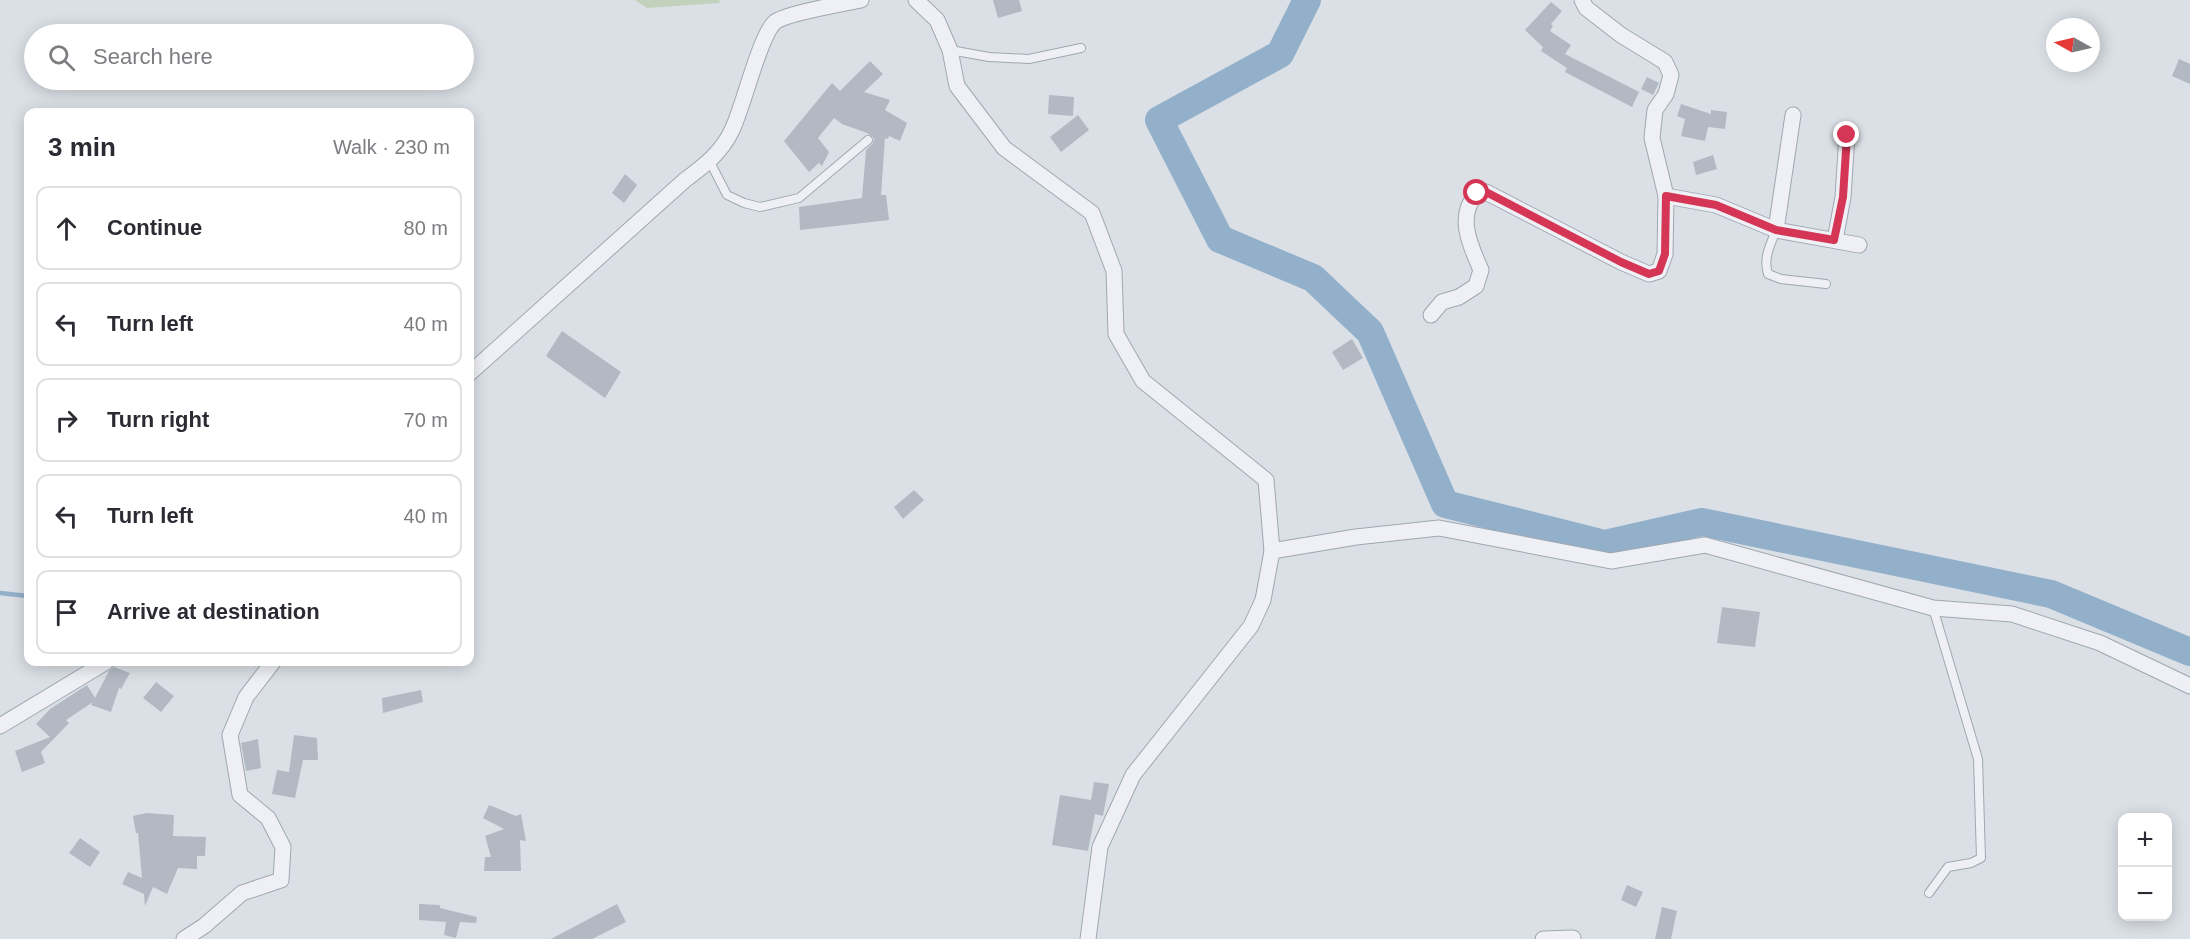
<!DOCTYPE html>
<html lang="en">
<head>
<meta charset="utf-8">
<style>
  body { margin:0; font-family:Arial,sans-serif; background:#f2f2f3; color:#2b2b33 }
  .controls { position:absolute; right:18px; bottom:18px; display:grid; overflow:hidden; border-radius:12px; box-shadow:0 3px 15px #0003 }
  .controls button { width:54px; height:54px; display:grid; place-items:center; padding:0; border:0; border-bottom:2px solid #e1e1e2; background:#fff; color:#2b2b33; font:30px sans-serif }
  .compass { position:absolute; left:2046px; top:18px; width:54px; height:54px; border-radius:50%; background:#fff; box-shadow:0 3px 15px #0003; rotate:278deg }
  .stop { position:absolute; width:18px; height:18px; margin:-14px; border:4px solid #d63655; border-radius:50%; background:#fff }
  .stop.end { background:#d63655; border-color:#fff; box-shadow:0 2px 6px #0008 }
  .list { margin:0; padding:0; list-style:none }
  h2 { display:flex; justify-content:space-between; align-items:center; height:78px; margin:0; padding:0 24px; font-size:26px }
  h2 small { font-size:20px; font-weight:400; color:#7c7c81 }
  .list li { display:grid; grid-template-columns:39px 1fr auto; gap:18px; align-items:center; box-sizing:border-box; height:84px; margin:0 12px 12px; padding:0 12px; border:2px solid #e1e1e2; border-radius:12px }
  .list b { display:block; font-size:22px; white-space:nowrap }
  .list em { font-size:20px; font-style:normal; color:#7c7c81 }
  .icon { flex:none; width:33px; height:33px; fill:none; stroke:currentColor; stroke-width:2; stroke-linecap:round; stroke-linejoin:round }
  .map { position:relative; flex:none; width:2190px; height:939px; overflow:hidden }
  .search { position:absolute; background:#fff; box-shadow:0 3px 15px #0003; left:24px; top:24px; width:450px; height:66px; display:flex; align-items:center; gap:15px; box-sizing:border-box; padding:0 21px; border-radius:33px; color:#7c7c81; font-size:22px }
  .panel { position:absolute; background:#fff; box-shadow:0 3px 15px #0003; left:24px; top:108px; width:450px; height:558px; border-radius:12px }
  .map>svg:first-child { display:block }
  .green { fill:#c2d1bb }
  .lines { fill:none; stroke-linecap:round; stroke-linejoin:round }
  .stream { stroke:#93b0ca; stroke-width:4.5 }
  .river { stroke:#93b0ca; stroke-width:28 }
  .building { fill:#b2b9c3 }
  .service-casing { stroke:#a0a7b0; stroke-width:10 }
  .minor-casing { stroke:#a0a7b0; stroke-width:17 }
  .service { stroke:#eef0f5; stroke-width:8 }
  .minor { stroke:#eef0f5; stroke-width:15 }
  .route { stroke:#d63655; stroke-width:8 }
</style>
</head>
<body>
<div class="map">
<svg width="2190" height="939" viewBox="0 0 2190 939">
  <rect width="100%" height="100%" fill="#dbe0e6"/>
  <polygon class="green" points="635,0 719,0 720,3 647,8"/>
  <g class="lines">
    <polyline class="stream" points="0,593 28,596"/>
    <polyline class="river" points="1307,0 1280,54 1159,120 1220,239 1313,278 1370,332 1445,504 1605,544 1702,522 2051,594 2190,652"/>
  </g>
  <g class="building">
    <polygon points="993,0 1019,0 1022,11 998,18"/>
    <polygon points="1551,2 1562,11 1551,24 1553,26 1550,31 1571,45 1565,54 1639,92 1632,107 1565,72 1567,68 1541,51 1543,47 1525,30"/>
    <polygon points="2179,59 2190,64 2190,84 2172,76"/>
    <polygon points="870,61 883,74 864,92 890,100 885,110 907,123 900,141 889,136 888,139 885,138 881,195 886,195 889,220 800,230 799,207 862,198 866,150 873,143 874,138 867,133 842,124 834,118 818,138 829,152 822,166 819,163 809,172 784,141 832,83 840,91"/>
    <polygon points="1647,77 1659,83 1653,95 1641,89"/>
    <polygon points="1049,95 1074,97 1073,116 1048,114"/>
    <polygon points="1681,104 1711,114 1711,110 1727,112 1725,129 1708,127 1705,141 1681,136 1685,119 1677,116"/>
    <polygon points="1078,115 1089,130 1061,152 1050,137"/>
    <polygon points="1713,155 1717,169 1696,175 1693,162"/>
    <polygon points="625,174 637,185 624,203 612,193"/>
    <polygon points="562,331 621,372 605,398 546,356"/>
    <polygon points="1352,339 1363,358 1343,370 1332,352"/>
    <polygon points="914,490 924,500 903,519 894,507"/>
    <polygon points="1722,607 1760,612 1755,647 1717,643"/>
    <polygon points="114,667 130,673 121,689 119,688 111,712 91,705 93,702 66,720 69,723 41,752 45,763 22,772 15,751 50,737 36,724 50,709 87,685 95,698 109,671"/>
    <polygon points="156,682 174,696 161,712 143,698"/>
    <polygon points="421,690 423,702 383,713 382,698"/>
    <polygon points="294,735 317,738 318,760 303,760 295,798 272,794 277,770 289,772"/>
    <polygon points="258,739 261,768 246,771 241,743"/>
    <polygon points="1094,782 1109,784 1103,816 1095,814 1088,851 1052,845 1060,795 1091,800"/>
    <polygon points="489,805 516,816 521,814 526,841 520,840 521,871 484,871 485,857 491,857 485,836 504,829 483,818"/>
    <polygon points="147,813 174,815 173,836 206,837 205,856 197,856 197,869 178,868 167,894 153,887 145,906 144,894 122,884 128,872 142,878 138,833 136,833 133,816"/>
    <polygon points="80,838 100,852 90,867 69,853"/>
    <polygon points="1627,885 1643,892 1636,907 1621,900"/>
    <polygon points="419,904 440,905 440,908 477,917 476,923 460,922 456,938 444,935 446,922 419,920"/>
    <polygon points="617,904 626,922 592,939 551,939"/>
    <polygon points="1662,907 1677,911 1671,939 1655,939"/>
  </g>
  <g class="lines">
    <g class="service-casing">
      <g id="service">
        <polyline points="950,50 989,57 1029,59 1081,48"/>
        <polyline points="710,162 727,195 744,203 760,207 799,198 868,140"/>
        <path d="M 1776,230 C 1770,246 1763,258 1768,274 L 1781,279 L 1826,284"/>
        <polyline points="1929,893 1948,867 1971,863 1981,858 1978,759 1933,608"/>
      </g>
    </g>
    <g class="minor-casing">
      <g id="minor">
        <polyline points="916,0 937,20 950,50 957,86 1004,148 1092,213 1114,271 1116,334 1143,381 1266,480 1272,551 1356,537 1439,528 1611,561 1705,545 1933,608 2012,614 2100,643 2190,686"/>
        <polyline points="1666,196 1716,205 1776,230 1859,245"/>
        <polyline points="1776,230 1793,115"/>
        <polyline points="1835,240 1843,197 1847,135"/>
        <path d="M 1431,315 L 1442,302 L 1459,297 L 1476,286 L 1481,270 C 1470,245 1456,216 1477,193 L 1486,192 L 1621,262 L 1649,274 L 1659,271 L 1665,254 L 1666,196 L 1652,138 L 1655,110 L 1666,94 L 1671,75 L 1665,62 L 1621,35 L 1586,8 L 1582,0"/>
        <path d="M 470,373 L 685,180 C 704,166 722,152 732,130 C 743,108 760,35 775,22 C 787,13 843,4 861,0"/>
        <polyline points="0,726 106,662"/>
        <polyline points="184,939 204,926 242,893 281,880 283,847 268,818 240,795 230,735 246,697 273,662"/>
        <polyline points="1088,939 1100,847 1133,775 1251,626 1263,600 1272,551"/>
        <polyline points="1543,939 1573,938"/>
      </g>
    </g>
    <use href="#service" class="service"/>
    <use href="#minor" class="minor"/>
  </g>
  <g class="lines">
    <polyline class="route" points="1477,193 1486,192 1621,262 1649,274 1659,271 1665,254 1666,196 1716,205 1776,230 1834,240 1843,197 1847,135"/>
  </g>
</svg>
<div class="controls">
<button>+</button>
<button>−</button>
</div>
<svg class="compass" viewBox="-18 -18 36 36"><path d="M0-13l5 13h-10z" fill="#e53935"/><path d="M0 13l5-13h-10z" fill="#7c7c81"/></svg>
<div class="stop" style="left:1477px;top:193px"></div>
<div class="stop end" style="left:1847px;top:135px"></div>
<div class="search"><svg class="icon" aria-label="search" viewBox="0 0 24 24"><circle cx="10" cy="10" r="6"/><path d="M15 15l6 6"/></svg>Search here</div>
<section class="panel">
<h2>3 min<small>Walk · 230 m</small></h2>
<ul class="list">
<li><svg class="icon" aria-label="ahead" viewBox="0 0 24 24"><path d="M12 20V5M6 11l6-6 6 6"/></svg><div><b>Continue</b></div><em>80 m</em></li>
<li><svg class="icon" aria-label="left" viewBox="0 0 24 24"><path d="M17 20v-9H6M10 6l-5 5 5 5"/></svg><div><b>Turn left</b></div><em>40 m</em></li>
<li><svg class="icon" aria-label="right" viewBox="0 0 24 24"><path d="M7 20v-9h11M14 6l5 5-5 5"/></svg><div><b>Turn right</b></div><em>70 m</em></li>
<li><svg class="icon" aria-label="left" viewBox="0 0 24 24"><path d="M17 20v-9H6M10 6l-5 5 5 5"/></svg><div><b>Turn left</b></div><em>40 m</em></li>
<li><svg class="icon" aria-label="arrive" viewBox="0 0 24 24"><path d="M6 21V4h12l-3 4 3 4H6"/></svg><div><b>Arrive at destination</b></div></li>
</ul>
</section>
</div>
</body>
</html>
